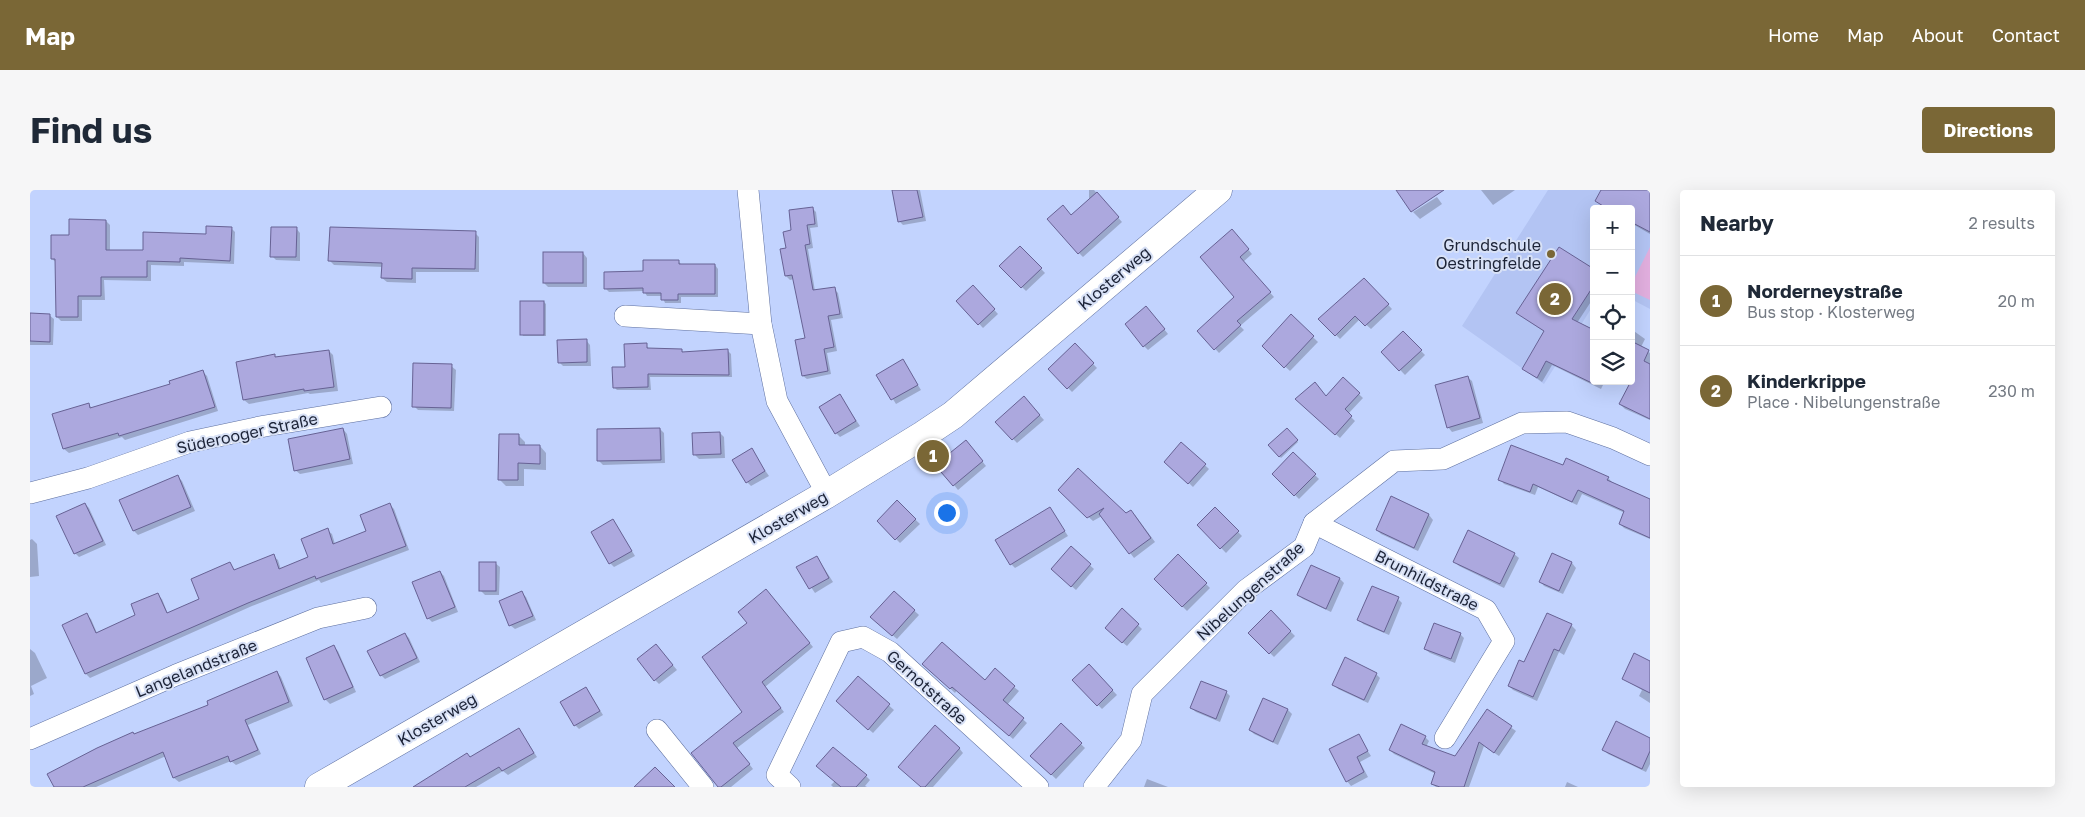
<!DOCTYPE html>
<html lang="en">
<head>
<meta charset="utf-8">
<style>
  body { margin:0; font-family:"Golos Text",sans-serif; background:#f6f6f7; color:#1f2937 }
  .controls { position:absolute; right:15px; top:15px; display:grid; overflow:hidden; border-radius:5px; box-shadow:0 5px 20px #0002 }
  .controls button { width:45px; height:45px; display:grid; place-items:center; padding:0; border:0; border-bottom:1px solid #e0e1e3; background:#fff; color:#1f2937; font:25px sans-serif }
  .you { position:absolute; left:916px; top:322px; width:18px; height:18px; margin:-12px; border:4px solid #fff; border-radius:50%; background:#1a73e8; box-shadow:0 0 0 8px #1a73e833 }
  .badge { display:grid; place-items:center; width:32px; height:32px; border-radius:50%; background:#7a6736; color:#fff; font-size:16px; font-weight:700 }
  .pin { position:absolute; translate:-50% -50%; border:2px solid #fff; box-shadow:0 1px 5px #0006 }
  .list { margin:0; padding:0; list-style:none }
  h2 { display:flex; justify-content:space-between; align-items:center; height:65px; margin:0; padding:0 20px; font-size:21px }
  h2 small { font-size:16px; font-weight:400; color:#747a83 }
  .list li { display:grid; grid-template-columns:32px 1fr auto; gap:15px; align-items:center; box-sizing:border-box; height:90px; padding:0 20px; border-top:1px solid #e0e1e3 }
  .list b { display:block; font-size:19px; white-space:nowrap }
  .list p { margin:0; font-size:16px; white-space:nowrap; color:#747a83 }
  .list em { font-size:16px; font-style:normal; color:#747a83 }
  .icon { flex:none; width:28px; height:28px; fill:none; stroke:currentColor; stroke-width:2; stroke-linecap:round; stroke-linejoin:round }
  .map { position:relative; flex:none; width:1620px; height:597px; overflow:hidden; border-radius:5px }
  header { display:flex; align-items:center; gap:30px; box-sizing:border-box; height:70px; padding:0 25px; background:#7a6736; color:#fff }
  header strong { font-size:24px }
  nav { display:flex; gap:28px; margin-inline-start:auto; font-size:18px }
  .intro { display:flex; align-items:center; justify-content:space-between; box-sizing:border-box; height:120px; padding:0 30px }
  h1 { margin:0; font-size:35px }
  .button { padding:12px 22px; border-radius:5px; background:#7a6736; color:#fff; font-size:18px; font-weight:700 }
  main { display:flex; gap:30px; padding:0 30px }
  aside { flex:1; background:#fff; border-radius:5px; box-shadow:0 5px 20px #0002 }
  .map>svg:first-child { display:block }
  .built { fill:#b3c4f3 }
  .green { fill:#e2afdf }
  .shadow { fill:#0003 }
  .building { fill:#aca8de; stroke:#676294 }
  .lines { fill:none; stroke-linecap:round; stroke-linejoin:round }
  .street-casing { stroke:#5d6f9f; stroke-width:22 }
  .secondary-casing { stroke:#5d6f9f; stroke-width:29 }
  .street { stroke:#fff; stroke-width:21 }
  .secondary { stroke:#fff; stroke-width:28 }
  .poi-dot { fill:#7a6736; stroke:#d8e1f6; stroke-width:2 }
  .labels { text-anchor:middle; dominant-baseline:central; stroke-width:4; stroke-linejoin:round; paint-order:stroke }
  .poi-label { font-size:16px; fill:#1c2337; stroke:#d8e1f6; text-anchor:end }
  .street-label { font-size:16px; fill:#1c2337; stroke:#d8e1f6 }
</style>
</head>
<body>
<header>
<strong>Map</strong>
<nav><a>Home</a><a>Map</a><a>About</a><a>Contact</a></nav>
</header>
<div class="intro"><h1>Find us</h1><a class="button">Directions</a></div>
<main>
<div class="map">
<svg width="1620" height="597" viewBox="0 0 1620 597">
  <rect width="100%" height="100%" fill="#c2d3fe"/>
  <polygon class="built" points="1518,0 1620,0 1620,119 1601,109 1601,19 1564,19 1564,114 1514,194 1432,136"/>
  <polygon class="green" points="1620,57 1620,110 1601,101 1601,95"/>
  <g class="shadow">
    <polygon points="863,0 890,0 896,31 873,35 869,31"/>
    <polygon points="1059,0 1064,0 1092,32 1053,67 1049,63 1041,27 1059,11"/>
    <polygon points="1451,0 1485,0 1463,15"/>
    <polygon points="1573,0 1620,0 1620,44 1601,33 1601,19 1573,17 1567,11"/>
    <polygon points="1407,7 1412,14 1390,29 1383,22"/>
    <polygon points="782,18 786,22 788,37 780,38 783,58 778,59 785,101 804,99 808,103 813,128 801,130 807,161 797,163 801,184 777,189 773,186 776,149 764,89 760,90 756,86 752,60 758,59 762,41"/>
    <polygon points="76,31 80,35 80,61 114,61 201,38 205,42 204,74 154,72 154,76 121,75 121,91 74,90 75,110 52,110 52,131 31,131 27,127 27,73 22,69 40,46"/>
    <polygon points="266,38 270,43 270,71 246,70 242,66"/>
    <polygon points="445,43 449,47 449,82 386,82 386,93 357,92 352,88 353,77 304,75 300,71"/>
    <polygon points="1206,45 1222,64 1213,72 1244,107 1210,136 1214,140 1189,163 1169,141 1206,107"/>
    <polygon points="990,57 1015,83 996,101 971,76"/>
    <polygon points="553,63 557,68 557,97 518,97 514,93"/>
    <polygon points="648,71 652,75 685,75 688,79 688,107 651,107 651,113 635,113 632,106 617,106 614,101 579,102 575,98"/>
    <polygon points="1564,81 1564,107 1547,133 1564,191 1575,191 1571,199 1522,175 1512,192 1494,179 1515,142 1493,127"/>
    <polygon points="1334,89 1362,119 1341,139 1330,129 1310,149 1290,129"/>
    <polygon points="943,97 968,124 953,138 928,111"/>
    <polygon points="514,112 516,114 516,146 493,146 492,144"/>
    <polygon points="1120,122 1138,144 1118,160 1114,156"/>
    <polygon points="0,125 19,125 24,129 23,155 0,155"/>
    <polygon points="1261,126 1288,152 1260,181 1233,156"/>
    <polygon points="1601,139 1615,149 1611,157 1620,163 1620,230 1595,219 1590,214 1600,193 1595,191 1601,191"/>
    <polygon points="1373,143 1395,165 1375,185 1353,162"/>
    <polygon points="556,150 560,155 561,176 533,176 529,172"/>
    <polygon points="616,155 620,160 651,160 654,163 697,160 701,164 702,187 620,187 621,200 587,200 584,197 596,178"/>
    <polygon points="1045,155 1067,178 1042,202 1020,179"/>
    <polygon points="299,161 303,165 308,201 280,204 278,203 219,214 214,210 245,166 247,168"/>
    <polygon points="873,171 891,200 866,214 848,185"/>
    <polygon points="421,176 426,180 424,221 388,220 384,216"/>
    <polygon points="173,182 177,186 188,221 95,250 92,247 39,263 34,259 24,225 58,214 62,218 142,195"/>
    <polygon points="1437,187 1442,191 1453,233 1422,242 1418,237"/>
    <polygon points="1313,189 1333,208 1318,224 1325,231 1310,248 1267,209 1297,207"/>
    <polygon points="810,206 830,236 810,247 806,243"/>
    <polygon points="994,208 1014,230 987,253 967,232"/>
    <polygon points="313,239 317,244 323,274 270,284 265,280"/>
    <polygon points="630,239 634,243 635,273 573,275 569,271"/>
    <polygon points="1257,240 1268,252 1251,268 1240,255"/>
    <polygon points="690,243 694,247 695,268 669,269 665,265"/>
    <polygon points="488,245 495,252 495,256 510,256 516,263 516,280 494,279 494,296 476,296 469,289"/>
    <polygon points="1152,254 1179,279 1163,297 1136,271"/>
    <polygon points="940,256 956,276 928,300 924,295"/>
    <polygon points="721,260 739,286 721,296 717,292"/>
    <polygon points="1263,264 1289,289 1269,309 1244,284"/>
    <polygon points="1533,277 1578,288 1582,292 1620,311 1620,349 1594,338 1590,334 1595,323 1552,304 1547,315 1508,297 1505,305 1474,294 1470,289"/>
    <polygon points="148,287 152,291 165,321 108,345 104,341 91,311"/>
    <polygon points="1029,300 1096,325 1105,325 1125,352 1104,368 1072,326 1063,331"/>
    <polygon points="1362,308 1399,325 1403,330 1388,361 1351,344 1347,340"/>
    <polygon points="867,312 890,334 870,353 848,331"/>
    <polygon points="55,314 59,318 76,355 49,367 45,363"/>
    <polygon points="360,315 364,319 379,360 291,393 289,390 222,416 60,488 56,484 34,435 57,425 61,429 67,443 107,425 127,404 132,409 138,424 171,410 200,373 205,381 243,366 248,370 251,380 279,368 297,340 302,344 305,354 337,342"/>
    <polygon points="1020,319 1038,346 985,378 981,374"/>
    <polygon points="1185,319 1212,346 1196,363 1169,335"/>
    <polygon points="583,330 605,366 584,377 580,373"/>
    <polygon points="2,349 7,354 9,386 0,387 0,350"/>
    <polygon points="1041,358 1064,379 1046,400 1027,383"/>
    <polygon points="1484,364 1489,368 1474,398 1429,376 1425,372"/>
    <polygon points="1523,364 1542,373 1546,378 1533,404 1514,396 1510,391"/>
    <polygon points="1148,366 1180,398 1157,421 1125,389"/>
    <polygon points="787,367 803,392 785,403 768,378"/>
    <polygon points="465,373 470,377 469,405 455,405 450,400"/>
    <polygon points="1282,376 1310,389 1314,393 1301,422 1273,409 1268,405"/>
    <polygon points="410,382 414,386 428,422 402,432 398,428"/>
    <polygon points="864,402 889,425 867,449 846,431"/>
    <polygon points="492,403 496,407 506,430 485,439 480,435"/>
    <polygon points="740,405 783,457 735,497 754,522 707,558 723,579 701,597 690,597 663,563 714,522 719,433"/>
    <polygon points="1368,409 1372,413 1359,445 1333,434 1329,429"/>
    <polygon points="1092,420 1112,439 1097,456 1076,438"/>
    <polygon points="1241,422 1265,446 1244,467 1220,443"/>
    <polygon points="1518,424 1541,435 1546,440 1534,465 1529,462 1507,511 1483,500 1479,496 1495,474"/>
    <polygon points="375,444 379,448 390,472 355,489 351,485"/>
    <polygon points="1430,444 1434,448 1425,473 1400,463 1395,459"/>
    <polygon points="304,457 308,461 326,502 300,514 295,509"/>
    <polygon points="0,459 5,463 17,488 1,496 4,504 0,506"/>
    <polygon points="630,460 647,480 629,494 625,490"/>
    <polygon points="1620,472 1620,513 1609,506 1612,500 1593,489"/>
    <polygon points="894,474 955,492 984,497 989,501 977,515 997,533 983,549 927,500 925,503"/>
    <polygon points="1059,476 1087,505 1072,519 1044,490"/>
    <polygon points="247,482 251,487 263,516 218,535 231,564 206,575 201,571 149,592 144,588 136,566 66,597 25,597 105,545 180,515"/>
    <polygon points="1346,484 1350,488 1338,513 1308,499 1304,494"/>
    <polygon points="828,488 864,520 843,543 812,516"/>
    <polygon points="556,498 573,525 549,539 545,535"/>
    <polygon points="1196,502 1200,506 1190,532 1166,522 1161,518"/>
    <polygon points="1234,509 1258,520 1262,524 1248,555 1224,544 1220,540"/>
    <polygon points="1457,521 1486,541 1469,566 1454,556 1439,597 1406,597 1402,594 1406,584 1364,564 1360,560 1395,547 1399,551 1396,557 1426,568"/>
    <polygon points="1031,535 1055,558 1026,589 1002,566"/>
    <polygon points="489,539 507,567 478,585 473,581 446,597 384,597 440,568"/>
    <polygon points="1328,546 1341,566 1330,572 1338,587 1321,596 1317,591"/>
    <polygon points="1620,549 1620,574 1616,582 1578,564 1574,560"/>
    <polygon points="929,558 933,563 903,597 893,597"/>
    <polygon points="836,586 840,590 835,596 837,597 803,597 801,595 805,591"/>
    <polygon points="1117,589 1138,597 1114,597"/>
    <polygon points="1537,592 1548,597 1535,597"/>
  </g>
  <g class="building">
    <polygon points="862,0 887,0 893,27 868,32"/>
    <polygon points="1366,0 1414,0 1381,22"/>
    <polygon points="1571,0 1620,0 1620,42 1601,32 1601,19 1578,19 1565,11"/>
    <polygon points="1067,2 1089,27 1048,64 1017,29 1033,15 1041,25"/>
    <polygon points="783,17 785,34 777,35 780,54 775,55 783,100 805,97 810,124 798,126 804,157 794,159 798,181 772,186 765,150 775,148 762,85 755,86 750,59 756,58 753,42 761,40 759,20"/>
    <polygon points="39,29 76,30 76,60 113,60 113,42 176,44 176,36 202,37 200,71 150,68 150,72 117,71 117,87 71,87 71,106 48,106 48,127 26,127 25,69 21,69 21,45 39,45"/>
    <polygon points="241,37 267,37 266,67 240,67"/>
    <polygon points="300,37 446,41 445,79 382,78 382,89 351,88 352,73 298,71"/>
    <polygon points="1202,39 1219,59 1210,67 1241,102 1207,131 1211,135 1184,160 1167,141 1204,107 1170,67"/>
    <polygon points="990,56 1012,78 991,98 969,76"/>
    <polygon points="1529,57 1564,79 1564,95 1542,129 1564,140 1564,194 1516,171 1507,188 1492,179 1514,141 1486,123"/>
    <rect x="513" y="62" width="40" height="31"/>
    <polygon points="613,70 649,70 649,74 685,74 685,104 648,104 648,110 631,110 631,103 613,103 613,98 574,99 574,82 613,81"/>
    <polygon points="1334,88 1359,114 1335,136 1325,126 1305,146 1288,129"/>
    <polygon points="943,95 965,119 948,135 926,111"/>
    <rect x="490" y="111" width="24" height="34"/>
    <polygon points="1116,116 1135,139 1113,157 1095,134"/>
    <polygon points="0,123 20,124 20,152 0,151"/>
    <polygon points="1261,124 1284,146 1254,178 1232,156"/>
    <polygon points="1373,141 1392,160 1369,181 1351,162"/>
    <polygon points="557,149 557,172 528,173 527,150"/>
    <polygon points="1601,151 1619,160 1614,171 1620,174 1620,229 1589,214 1601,191"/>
    <polygon points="617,153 617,158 652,159 652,162 698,159 699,185 618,184 618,197 583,198 582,177 595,177 594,154"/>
    <polygon points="1045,153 1064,173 1037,199 1018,179"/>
    <polygon points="299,160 304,197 274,201 274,199 213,210 206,172 245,164 245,167"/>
    <polygon points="873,169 888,195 861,210 846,185"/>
    <polygon points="383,173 422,174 421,218 382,217"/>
    <polygon points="173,180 185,217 89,246 88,243 33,259 22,224 59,213 60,218 140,194 139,191"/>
    <polygon points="1438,186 1450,228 1417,238 1405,195"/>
    <polygon points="1313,187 1330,203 1315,219 1322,226 1305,245 1265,209 1285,192 1296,206"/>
    <polygon points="810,204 826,231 805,244 789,217"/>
    <polygon points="994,206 1010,225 982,250 965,232"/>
    <polygon points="313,238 320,269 264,281 258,249"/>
    <polygon points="630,238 631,270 567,271 567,239"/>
    <polygon points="1257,238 1268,250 1249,267 1238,255"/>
    <polygon points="690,242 691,264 663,265 662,243"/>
    <polygon points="469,244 489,244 489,255 510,255 510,274 488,273 488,290 468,290"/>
    <polygon points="936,250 953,271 923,296 905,275"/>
    <polygon points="1151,252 1176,274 1158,294 1134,272"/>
    <polygon points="1481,255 1533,275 1536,268 1579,287 1577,290 1620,309 1620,348 1589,334 1594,321 1548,300 1542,312 1503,294 1500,302 1468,290"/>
    <polygon points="722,258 735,281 716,293 702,270"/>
    <polygon points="1263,262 1286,284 1264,306 1242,284"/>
    <polygon points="1048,278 1096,323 1101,320 1121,348 1099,364 1069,324 1074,318 1057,328 1028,300"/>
    <polygon points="148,285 161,317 103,341 89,310"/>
    <polygon points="1361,306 1399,324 1384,358 1346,340"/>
    <polygon points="867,310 886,329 865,350 847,331"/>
    <polygon points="55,313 73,351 44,364 26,326"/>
    <polygon points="360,313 376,356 286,389 285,386 218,413 55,484 32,435 57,423 66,443 105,425 101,414 128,403 137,423 169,409 161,389 200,372 204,380 244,364 249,379 278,367 271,349 298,338 303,354 336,341 330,325"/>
    <polygon points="1020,317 1035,341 980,375 965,350"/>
    <polygon points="1185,317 1209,341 1190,359 1167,335"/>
    <polygon points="583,329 602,361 579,374 561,342"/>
    <polygon points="1438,340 1485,363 1470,394 1423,372"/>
    <polygon points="1041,356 1061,374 1041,397 1021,379"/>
    <polygon points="1522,363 1542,372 1529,401 1509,392"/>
    <polygon points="1148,364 1177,393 1152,417 1124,389"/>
    <polygon points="787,366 799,388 779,399 766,377"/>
    <rect x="449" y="372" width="17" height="29"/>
    <polygon points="1281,375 1310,388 1296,419 1267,405"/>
    <polygon points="410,381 425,417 397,429 382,392"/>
    <polygon points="1342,396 1369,407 1354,442 1327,430"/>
    <polygon points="736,399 780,453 732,492 751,518 703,553 720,574 691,597 688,597 661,563 712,522 672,467 717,433 708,422"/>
    <polygon points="492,401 503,426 479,436 469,411"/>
    <polygon points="864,401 885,420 862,446 840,427"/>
    <polygon points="1092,418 1109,434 1092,453 1075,438"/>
    <polygon points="1241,420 1261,441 1239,464 1218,443"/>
    <polygon points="1517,423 1542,434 1529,461 1524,459 1503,507 1478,496 1489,470 1494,472"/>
    <polygon points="1404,433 1431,443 1421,469 1394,459"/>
    <polygon points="375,443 387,468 350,486 337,461"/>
    <polygon points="912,452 955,490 965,478 985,496 973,510 994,528 979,546 922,497 920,499 892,474"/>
    <polygon points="626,454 643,475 624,491 607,469"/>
    <polygon points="304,455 323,497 294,510 276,468"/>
    <polygon points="1604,463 1620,471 1620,503 1592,489"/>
    <polygon points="1315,467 1347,483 1334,510 1302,495"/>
    <polygon points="1059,474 1083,500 1067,516 1042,490"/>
    <polygon points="247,481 259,512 215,530 228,560 200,572 198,566 143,588 133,562 53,597 24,597 17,584 67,558 103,542 104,544 178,515 177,511"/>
    <polygon points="828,486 860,514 838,540 806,511"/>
    <polygon points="1171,491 1197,501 1186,529 1160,518"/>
    <polygon points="556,497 570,521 544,536 530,512"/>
    <polygon points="1233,508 1258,519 1243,552 1219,540"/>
    <polygon points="1457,519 1482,536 1464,563 1449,552 1434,597 1410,597 1401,594 1405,582 1359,560 1371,534 1396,546 1392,554 1425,566"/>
    <polygon points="1586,531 1620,548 1620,561 1612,579 1572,560"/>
    <polygon points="1031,533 1052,553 1021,585 1000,566"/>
    <polygon points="905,535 930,558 895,597 891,597 868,577"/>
    <polygon points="489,538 504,563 472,581 469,577 435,597 383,597 437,563 440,567"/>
    <polygon points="1329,544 1338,561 1327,567 1334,582 1316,592 1299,559"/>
    <polygon points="803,557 837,585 826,597 811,597 786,576"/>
    <polygon points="625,577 645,597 604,597"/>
  </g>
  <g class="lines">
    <g class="street-casing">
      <g id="street">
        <polyline points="718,0 731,134 747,211 797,304"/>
        <polyline points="595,126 731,134"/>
        <polyline points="0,303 58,288 160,252 235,236 351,217"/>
        <polyline points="1284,333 1456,420 1474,451 1415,548"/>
        <polyline points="627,540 673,597"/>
        <polyline points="0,549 146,485 288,428 336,418"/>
        <polyline points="760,597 747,585 811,452 833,447 860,462 1008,597"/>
        <polyline points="1064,597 1101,550 1112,504 1216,400 1274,357 1284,333 1364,271 1413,269 1492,233 1537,232 1583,248 1620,265"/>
      </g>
    </g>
    <g class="secondary-casing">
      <polyline id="secondary" points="289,597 797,304 893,245 923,225 1188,0"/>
    </g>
    <use href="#street" class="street"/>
    <use href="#secondary" class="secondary"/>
  </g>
  <circle class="poi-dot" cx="1521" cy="64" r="5"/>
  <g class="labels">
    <g class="poi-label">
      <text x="1511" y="55">Grundschule<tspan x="1511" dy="18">Oestringfelde</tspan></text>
    </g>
    <g class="street-label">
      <text transform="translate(1084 88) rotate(-40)">Klosterweg</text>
      <text transform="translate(217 243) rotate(-12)">Süderooger Straße</text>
      <text transform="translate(758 327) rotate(-30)">Klosterweg</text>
      <text transform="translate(1397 390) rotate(27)">Brunhildstraße</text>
      <text transform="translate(1220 401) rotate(-42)">Nibelungenstraße</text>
      <text transform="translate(166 478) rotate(-22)">Langelandstraße</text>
      <text transform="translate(897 497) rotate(42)">Gernotstraße</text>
      <text transform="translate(407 529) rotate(-30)">Klosterweg</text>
    </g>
  </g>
</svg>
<div class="controls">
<button>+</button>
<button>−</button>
<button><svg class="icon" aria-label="locate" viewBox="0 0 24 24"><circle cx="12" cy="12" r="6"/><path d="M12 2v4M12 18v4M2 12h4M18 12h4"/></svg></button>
<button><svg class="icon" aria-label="layers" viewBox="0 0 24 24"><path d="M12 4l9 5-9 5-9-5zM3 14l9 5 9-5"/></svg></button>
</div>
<div class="you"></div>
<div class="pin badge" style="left:903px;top:266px">1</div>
<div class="pin badge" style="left:1525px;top:109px">2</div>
</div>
<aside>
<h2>Nearby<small>2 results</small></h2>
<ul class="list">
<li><span class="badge">1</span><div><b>Norderneystraße</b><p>Bus stop · Klosterweg</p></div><em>20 m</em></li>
<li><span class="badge">2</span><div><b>Kinderkrippe</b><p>Place · Nibelungenstraße</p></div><em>230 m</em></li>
</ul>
</aside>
</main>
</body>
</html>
